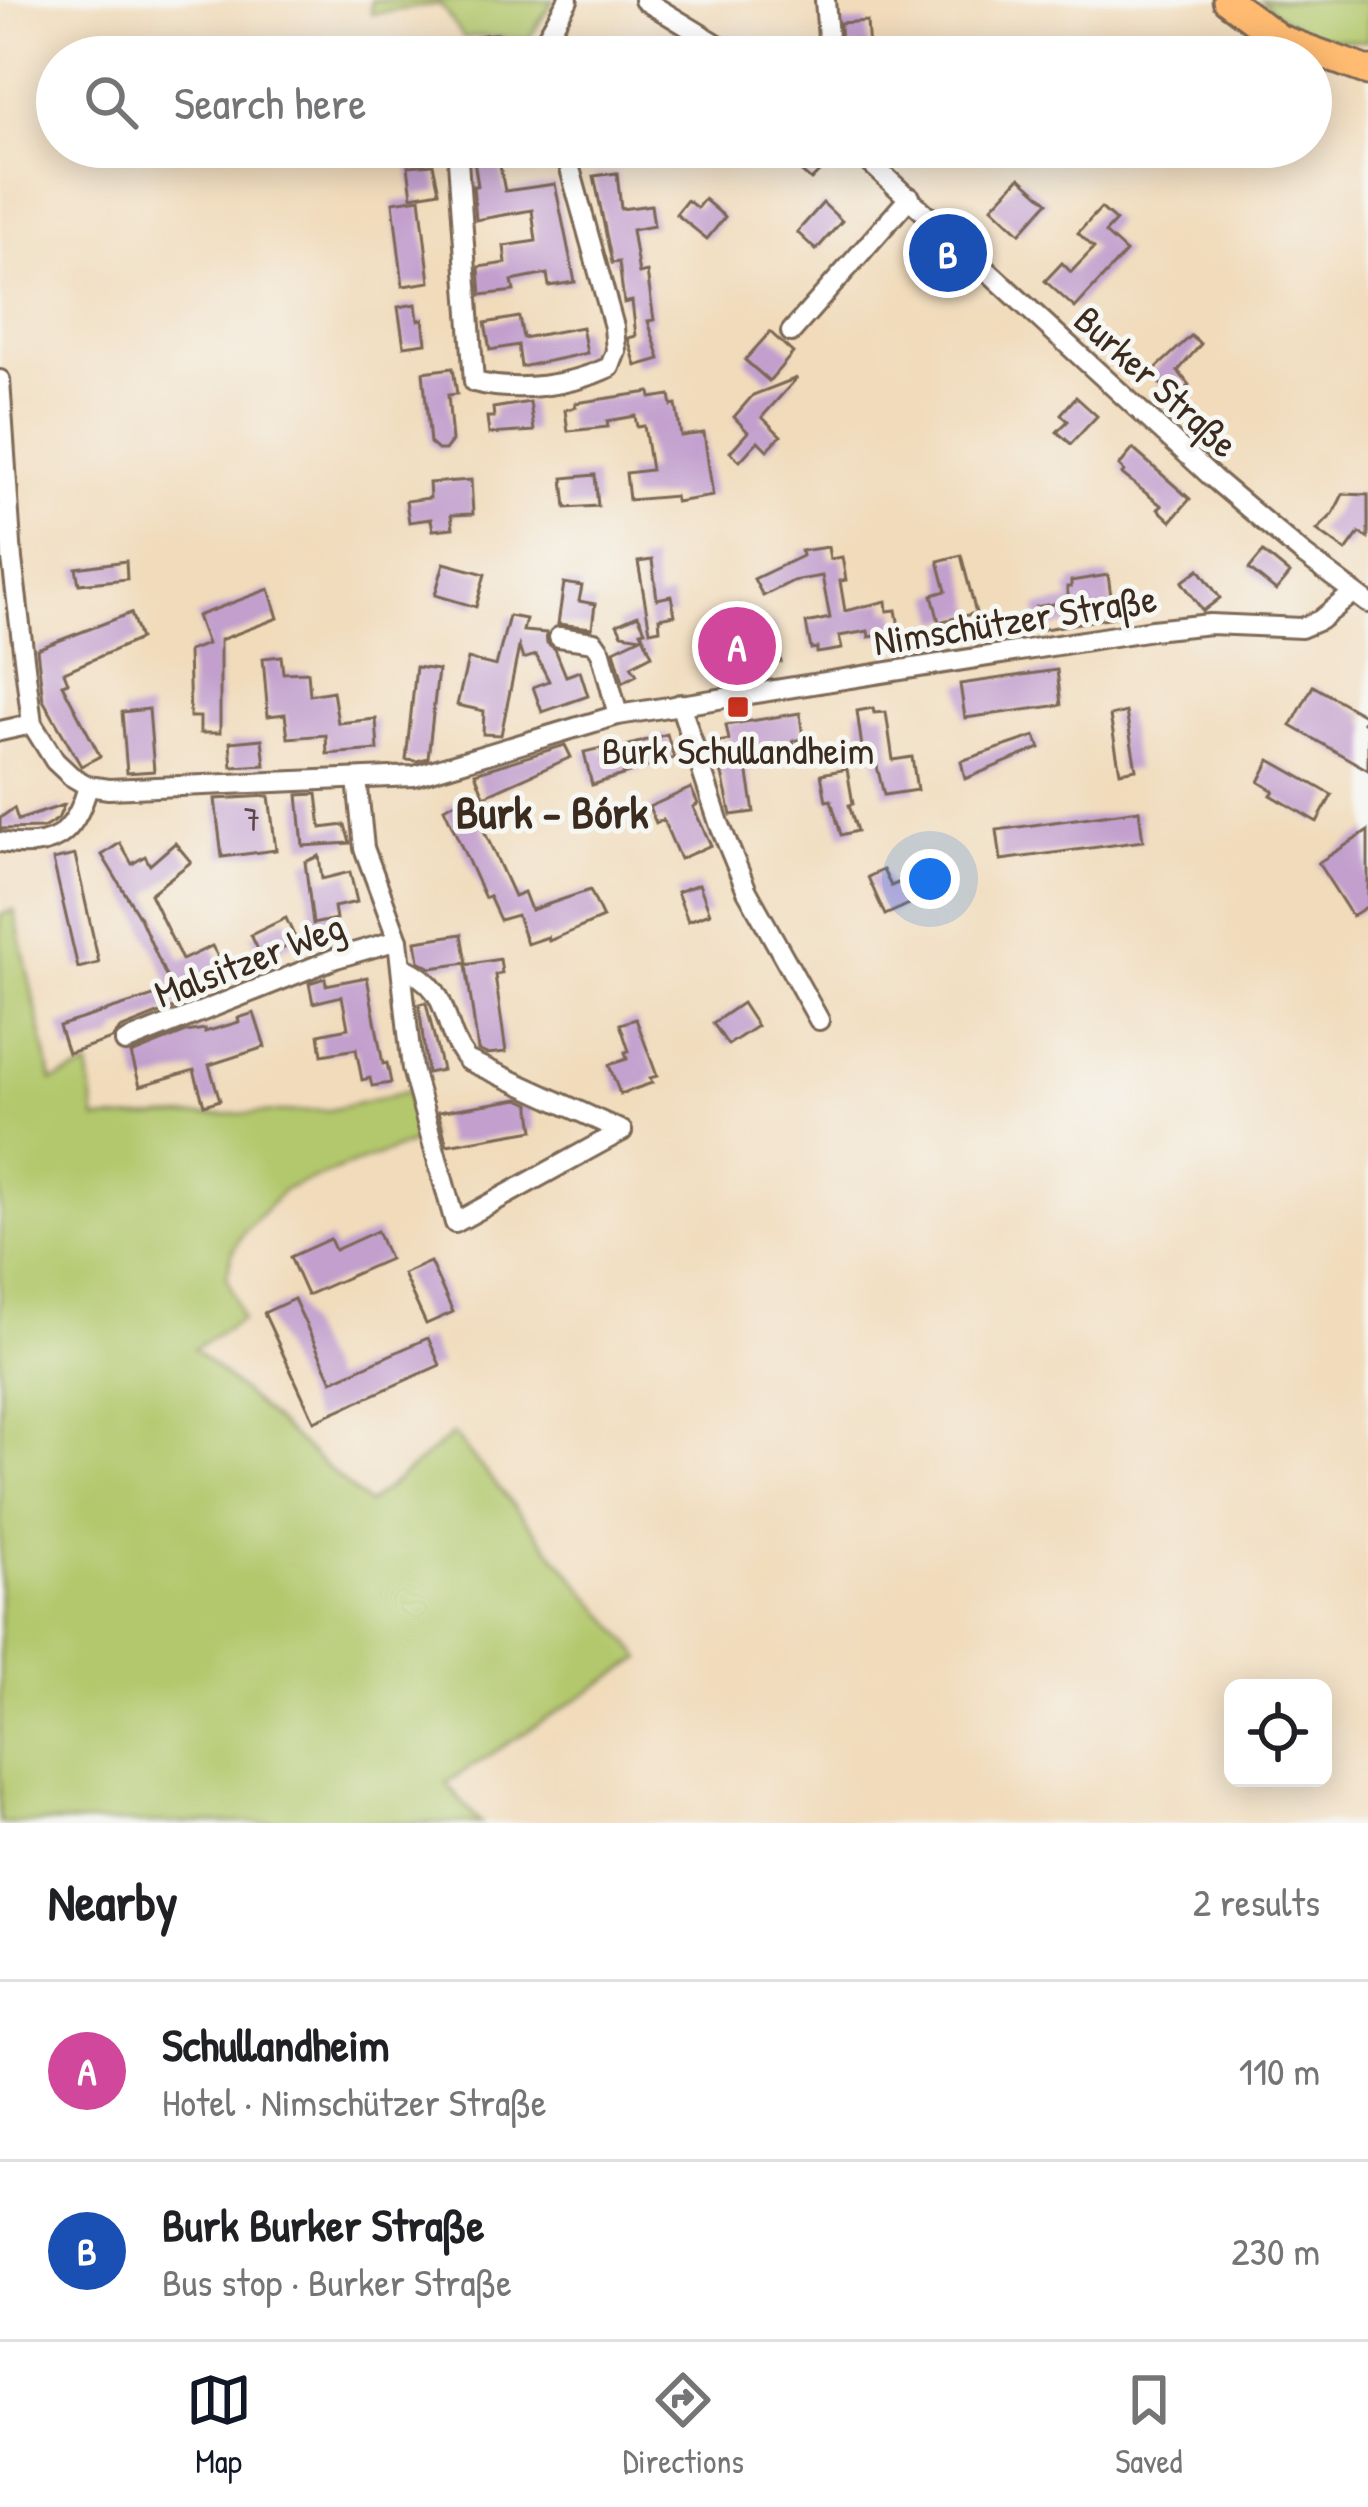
<!DOCTYPE html>
<html lang="en">
<head>
<meta charset="utf-8">
<style>
  body { margin:0; font-family:"Patrick Hand",sans-serif; background:#f6f6f6; color:#202124 }
  .controls { position:absolute; right:36px; bottom:36px; display:grid; overflow:hidden; border-radius:18px; box-shadow:0 6px 30px #0003 }
  .controls button { width:108px; height:108px; display:grid; place-items:center; padding:0; border:0; border-bottom:3px solid #e0e0e0; background:#fff; color:#202124; font:60px sans-serif }
  .you { position:absolute; left:930px; top:879px; width:42px; height:42px; margin:-30px; border:9px solid #fff; border-radius:50%; background:#1a73e8; box-shadow:0 0 0 18px #1a73e833 }
  .badge { display:grid; place-items:center; width:78px; height:78px; border-radius:50%; background:#111827; color:#fff; font-size:39px; font-weight:700 }
  .pin { position:absolute; translate:-50% -50%; border:6px solid #fff; box-shadow:0 3px 12px #0006 }
  .list { margin:0; padding:0; list-style:none }
  h2 { display:flex; justify-content:space-between; align-items:center; height:156px; margin:0; padding:0 48px; font-size:51px }
  h2 small { font-size:39px; font-weight:400; color:#757577 }
  .list li { display:grid; grid-template-columns:78px 1fr auto; gap:36px; align-items:center; box-sizing:border-box; height:180px; padding:0 48px; border-top:3px solid #e0e0e0 }
  .list b { display:block; font-size:45px; white-space:nowrap }
  .list p { margin:0; font-size:39px; white-space:nowrap; color:#757577 }
  .list em { font-size:39px; font-style:normal; color:#757577 }
  .icon { flex:none; width:66px; height:66px; fill:none; stroke:currentColor; stroke-width:2; stroke-linecap:round; stroke-linejoin:round }
  .map { position:relative; flex:none; width:1368px; height:1823px; overflow:hidden }
  .search { position:absolute; background:#fff; box-shadow:0 6px 30px #0003; left:36px; right:36px; top:36px; height:132px; display:flex; align-items:center; gap:30px; box-sizing:border-box; padding:0 42px; border-radius:66px; color:#757577; font-size:45px }
  .sheet { height:516px; background:#fff }
  nav { display:flex; justify-content:space-around; align-items:center; box-sizing:border-box; height:168px; border-top:3px solid #e0e0e0; background:#fff; font-size:33px; color:#757577 }
  nav a { display:grid; justify-items:center; gap:6px }
  nav .on { color:#111827 }
  .map>svg:first-child { display:block }
  .green { fill:#b3c86d; stroke:#777946; stroke-width:3 }
  .building { fill:#c29fcd }
  .lines { fill:none; stroke-linecap:round; stroke-linejoin:round }
  .minor-casing { stroke:#7b6855; stroke-width:24 }
  .highway-casing { stroke:#7b6855; stroke-width:33 }
  .minor { stroke:#fff; stroke-width:18 }
  .highway { stroke:#ffbb71; stroke-width:27 }
  .poi-dot { fill:#c8321e; stroke:#f6f6f2; stroke-width:4.5 }
  .labels { text-anchor:middle; dominant-baseline:central; stroke-width:10; stroke-linejoin:round; paint-order:stroke }
  .number-label { font-size:33px; fill:#5d474a }
  .street-label { font-size:39px; fill:#3b2a1e; stroke:#f6f6f2 }
  .poi-label { font-size:39px; fill:#3b2a1e; stroke:#f6f6f2 }
  .quarter-label { font-size:45px; font-weight:bold; fill:#3b2a1e; stroke:#f6f6f2 }
</style>
</head>
<body>
<div class="map">
<svg width="1368" height="1823" viewBox="0 0 1368 1823">
  <rect width="100%" height="100%" fill="#f6f6f2"/>
  <filter id="ink" filterUnits="userSpaceOnUse"><feTurbulence type="fractalNoise" baseFrequency=".00833" numOctaves="2"/><feDisplacementMap in="SourceGraphic" scale="24" xChannelSelector="R" yChannelSelector="G"/><feConvolveMatrix kernelMatrix="1 2 1 2 8 2 1 2 1" color-interpolation-filters="sRGB"/></filter>
  <filter id="wash" filterUnits="userSpaceOnUse"><feTurbulence type="fractalNoise" baseFrequency=".004" numOctaves="4" result="noise"/><feDisplacementMap in="SourceGraphic" scale="48" xChannelSelector="R" yChannelSelector="G"/><feGaussianBlur stdDeviation="2.7" result="paint"/><feColorMatrix in="noise" values="0 0 0 0 0 0 0 0 0 0 0 0 0 0 0 0 0 1.4 0 .05"/><feComposite in="paint" operator="in"/></filter>
  <g filter="url(#wash)">
    <rect width="100%" height="100%" fill="#f1dbbb"/>
    <g class="green">
      <path d="M 371,0 L 554,0 L 529,38 C 506,40 488,33 464,38 L 440,4 L 371,14 Z"/>
      <path d="M 1261,0 L 1368,0 L 1368,41 C 1326,41 1291,31 1261,0 Z"/>
      <polygon points="14,910 52,1081 88,1067 96,1120 330,1110 415,1090 428,1137 285,1189 243,1233 232,1252 227,1276 242,1319 194,1349 368,1504 453,1434 642,1658 446,1783 481,1823 0,1823 0,915"/>
    </g>
    <g id="blocks">
      <g class="building">
        <polygon points="867,21 869,50 841,51 840,23"/>
        <polygon points="472,147 534,147 535,155 499,161 505,191 555,184 575,282 549,286 547,274 512,281 514,291 481,295 479,267 506,263 504,246 536,241 532,210 476,220 473,186 478,186"/>
        <polygon points="772,147 804,147 825,166 811,180"/>
        <polygon points="433,164 439,191 412,196 408,166"/>
        <polygon points="617,173 621,209 651,205 654,226 632,230 639,274 647,272 654,320 648,321 660,359 636,366 628,338 636,336 632,301 624,303 619,262 612,263 594,176"/>
        <polygon points="1020,177 1048,202 1020,233 992,207"/>
        <polygon points="420,198 430,282 403,286 393,202"/>
        <polygon points="704,199 725,217 707,239 676,214 687,200 697,208"/>
        <polygon points="823,203 842,221 816,250 797,232"/>
        <polygon points="1101,208 1116,221 1105,233 1126,252 1075,308 1045,281 1062,263 1071,272 1094,248 1078,233"/>
        <polygon points="416,304 418,320 423,319 426,343 404,346 398,307"/>
        <polygon points="519,317 523,338 582,327 587,353 521,367 518,345 490,350 485,323"/>
        <polygon points="770,332 793,353 769,381 745,360"/>
        <polygon points="1191,336 1201,344 1178,371 1189,385 1177,397 1149,375"/>
        <polygon points="453,368 457,394 448,395 452,441 445,450 438,450 430,443 423,372"/>
        <polygon points="797,378 762,417 781,436 767,450 758,441 740,461 730,452 748,432 734,417 753,395"/>
        <polygon points="650,392 651,398 670,395 672,406 676,405 681,436 704,433 713,496 676,502 675,496 629,500 626,473 651,470 644,426 637,427 635,416 607,421 608,427 568,431 565,410 576,407 575,403"/>
        <polygon points="1076,397 1097,416 1071,444 1057,432 1068,421 1061,414"/>
        <polygon points="530,402 534,431 489,434 487,417 494,417 493,408"/>
        <polygon points="1133,449 1190,499 1171,521 1158,509 1162,506 1122,474 1124,471 1119,466"/>
        <polygon points="595,475 598,506 566,508 563,478"/>
        <polygon points="471,480 473,514 451,515 453,528 433,530 431,519 409,522 406,501 430,498 429,483"/>
        <polygon points="1343,494 1368,495 1368,538 1359,533 1346,551 1317,530 1333,514"/>
        <polygon points="828,547 830,559 842,557 846,580 840,581 845,611 886,601 887,611 896,610 900,632 869,637 868,631 839,636 842,649 817,653 817,648 811,649 806,623 830,618 822,576 793,581 763,596 754,579 802,556 801,551"/>
        <polygon points="1263,552 1290,574 1276,591 1249,569"/>
        <polygon points="961,555 976,613 939,622 932,595 946,591 938,561"/>
        <polygon points="652,560 657,599 671,596 675,615 659,618 660,629 650,631 638,562"/>
        <polygon points="126,561 127,579 79,584 76,568"/>
        <polygon points="444,563 485,574 476,607 435,595"/>
        <polygon points="1199,569 1220,598 1203,611 1182,582"/>
        <polygon points="1108,575 1114,617 1039,630 1036,607 1069,601 1067,587 1071,587 1071,581"/>
        <polygon points="564,583 582,586 579,601 595,604 592,628 558,624"/>
        <polygon points="269,589 278,618 220,640 220,733 200,733 200,717 190,717 188,651 207,644 197,616"/>
        <polygon points="131,613 140,639 64,672 68,682 62,684 100,756 81,766 43,700 37,649"/>
        <polygon points="638,615 645,630 641,631 652,655 631,666 637,675 623,682 614,650 641,637 622,634 617,624"/>
        <polygon points="509,616 526,619 523,631 546,633 547,643 555,649 566,676 580,671 588,696 542,712 533,687 549,681 536,655 523,659 519,647 501,735 483,734 484,711 457,705 468,659 496,666"/>
        <polygon points="774,625 781,662 751,667 749,661 712,667 710,658 704,654 704,636"/>
        <polygon points="281,656 283,673 308,672 310,695 333,691 338,723 376,719 378,750 327,754 326,735 288,738 285,714 268,716 263,658"/>
        <polygon points="416,667 438,670 428,758 417,761 406,760"/>
        <polygon points="1057,670 1061,705 965,718 960,684"/>
        <polygon points="1313,686 1366,716 1363,722 1368,725 1368,770 1291,726"/>
        <polygon points="873,708 874,713 886,712 893,760 912,757 917,790 884,795 874,754 863,755 857,711"/>
        <polygon points="149,709 154,771 127,773 122,712"/>
        <polygon points="1126,712 1136,769 1120,772 1110,716"/>
        <polygon points="800,713 803,739 793,741 795,753 773,756 774,766 747,768 754,812 731,815 722,774 716,769 711,754 715,752 713,743 729,740 726,725"/>
        <polygon points="667,734 674,758 592,785 584,752 601,748 602,753"/>
        <polygon points="1035,736 1040,748 965,779 961,761"/>
        <polygon points="262,739 265,765 232,767 230,742"/>
        <polygon points="565,745 571,757 484,796 475,773"/>
        <polygon points="1270,760 1332,795 1317,822 1271,795 1274,791 1259,782"/>
        <polygon points="847,769 853,804 849,805 857,831 841,835 831,800 826,801 821,774"/>
        <polygon points="691,788 698,804 693,807 711,845 680,859 663,820 656,823 649,807"/>
        <polygon points="317,794 321,828 345,825 350,843 303,846 298,795"/>
        <polygon points="269,796 276,850 222,857 215,799"/>
        <polygon points="468,796 514,896 524,892 531,910 590,890 603,918 549,941 548,937 527,944 517,915 500,920 489,896 485,898 444,808"/>
        <polygon points="64,805 58,819 43,828 0,829 0,818 14,808 18,820"/>
        <polygon points="1139,810 1143,841 1001,860 997,830"/>
        <polygon points="1368,831 1368,906 1352,916 1318,863"/>
        <polygon points="120,843 132,864 145,856 150,865 175,843 191,862 150,894 182,960 212,946 227,972 221,975 225,984 209,991 202,976 172,990 140,918 102,855"/>
        <polygon points="75,855 99,963 78,968 53,860"/>
        <polygon points="319,856 322,879 350,872 357,902 334,907 336,919 313,924 305,862"/>
        <polygon points="883,870 891,886 910,878 920,899 885,915 868,877"/>
        <polygon points="699,884 710,913 688,921 677,892"/>
        <polygon points="286,918 297,942 262,958 251,935"/>
        <polygon points="462,934 467,963 431,968 419,961 416,941"/>
        <polygon points="500,959 502,973 495,975 506,1052 487,1054 478,1050 466,965"/>
        <polygon points="367,977 383,1064 387,1063 391,1083 372,1086 370,1078 362,1080 356,1049 322,1055 319,1034 348,1028 342,996 313,1003 309,983 325,978 326,985"/>
        <polygon points="172,990 178,1006 120,1029 112,1039 68,1053 59,1026"/>
        <polygon points="426,1003 442,1070 427,1073 419,1004"/>
        <polygon points="742,1003 757,1026 728,1045 713,1023"/>
        <polygon points="254,1013 265,1047 209,1065 220,1100 204,1105 194,1070 140,1086 131,1054 186,1032 205,1029 205,1032 239,1022 238,1018"/>
        <polygon points="636,1019 657,1076 650,1078 652,1083 620,1094 609,1065 627,1059 625,1052 629,1051 620,1024"/>
        <polygon points="519,1099 530,1104 534,1130 447,1145 438,1112"/>
        <polygon points="377,1231 389,1259 307,1295 290,1257 330,1239 335,1250"/>
        <polygon points="430,1262 453,1312 426,1324 403,1274"/>
        <polygon points="294,1299 332,1381 428,1338 440,1365 314,1421 264,1313"/>
      </g>
    </g>
  </g>
  <g filter="url(#ink)">
    <use href="#blocks" fill-opacity="0" stroke="#7b6855" stroke-width="3"/>
    <g class="lines">
      <g class="minor-casing">
        <g id="minor">
          <polyline points="644,0 738,57"/>
          <path d="M 461,57 C 484,37 511,45 538,52"/>
          <polyline points="539,57 538,52 568,0"/>
          <polyline points="820,57 828,38 825,0"/>
          <path d="M 457,147 L 474,382 C 518,393 569,386 610,367 L 616,351 L 614,327 L 564,147"/>
          <polyline points="853,147 1213,478 1304,555 1368,603"/>
          <polyline points="791,332 910,197"/>
          <polyline points="0,380 12,559 32,724 55,761 71,776 88,786 109,789 414,776 618,715 1152,630 1210,624 1301,628 1320,620 1352,594"/>
          <polyline points="559,637 594,642 601,652 618,715"/>
          <polyline points="680,704 719,823 747,891 819,1020"/>
          <polyline points="0,731 32,724"/>
          <polyline points="357,779 364,848 398,940 412,1069 455,1223 622,1131"/>
          <path d="M 0,842 C 52,851 75,836 88,786"/>
          <path d="M 403,967 C 456,992 437,1022 467,1060 L 622,1131"/>
          <polyline points="125,1042 336,958 398,940"/>
        </g>
      </g>
      <g class="highway-casing">
        <polyline id="highway" points="1227,0 1280,39 1368,71"/>
      </g>
      <use href="#minor" class="minor"/>
      <use href="#highway" class="highway"/>
    </g>
  </g>
  <rect class="poi-dot" x="726" y="695" width="24" height="24" rx="6"/>
  <g class="labels">
    <g class="number-label">
      <text x="252" y="819">7</text>
    </g>
    <g class="street-label">
      <text transform="translate(1157 381) rotate(42)">Burker Straße</text>
      <text transform="translate(1015 619) rotate(-9)">Nimschützer Straße</text>
      <text transform="translate(249 959) rotate(-21)">Malsitzer Weg</text>
    </g>
    <g class="poi-label">
      <text x="738" y="749">Burk Schullandheim</text>
    </g>
    <g class="quarter-label">
      <text x="552" y="811">Burk - Bórk</text>
    </g>
  </g>
</svg>
<div class="controls">
<button><svg class="icon" aria-label="locate" viewBox="0 0 24 24"><circle cx="12" cy="12" r="6"/><path d="M12 2v4M12 18v4M2 12h4M18 12h4"/></svg></button>
</div>
<div class="you"></div>
<div class="pin badge" style="left:737px;top:646px;background:#d1479c">A</div>
<div class="pin badge" style="left:948px;top:253px;background:#1a4fb4">B</div>
<div class="search"><svg class="icon" aria-label="search" viewBox="0 0 24 24"><circle cx="10" cy="10" r="6"/><path d="M15 15l6 6"/></svg>Search here</div>
</div>
<section class="sheet">
<h2>Nearby<small>2 results</small></h2>
<ul class="list">
<li><span class="badge" style="background:#d1479c">A</span><div><b>Schullandheim</b><p>Hotel · Nimschützer Straße</p></div><em>110 m</em></li>
<li><span class="badge" style="background:#1a4fb4">B</span><div><b>Burk Burker Straße</b><p>Bus stop · Burker Straße</p></div><em>230 m</em></li>
</ul>
</section>
<nav>
<a class="on"><svg class="icon" aria-label="map" viewBox="0 0 24 24"><path d="M3 6l6-2 6 2 6-2v14l-6 2-6-2-6 2zM9 4v14M15 6v14"/></svg>Map</a>
<a><svg class="icon" aria-label="directions" viewBox="0 0 24 24"><path d="M12 3l9 9-9 9-9-9zM9 14v-3h6M13 9l2 2-2 2"/></svg>Directions</a>
<a><svg class="icon" aria-label="saved" viewBox="0 0 24 24"><path d="M7 4h10v16l-5-4-5 4z"/></svg>Saved</a>
</nav>
</body>
</html>
